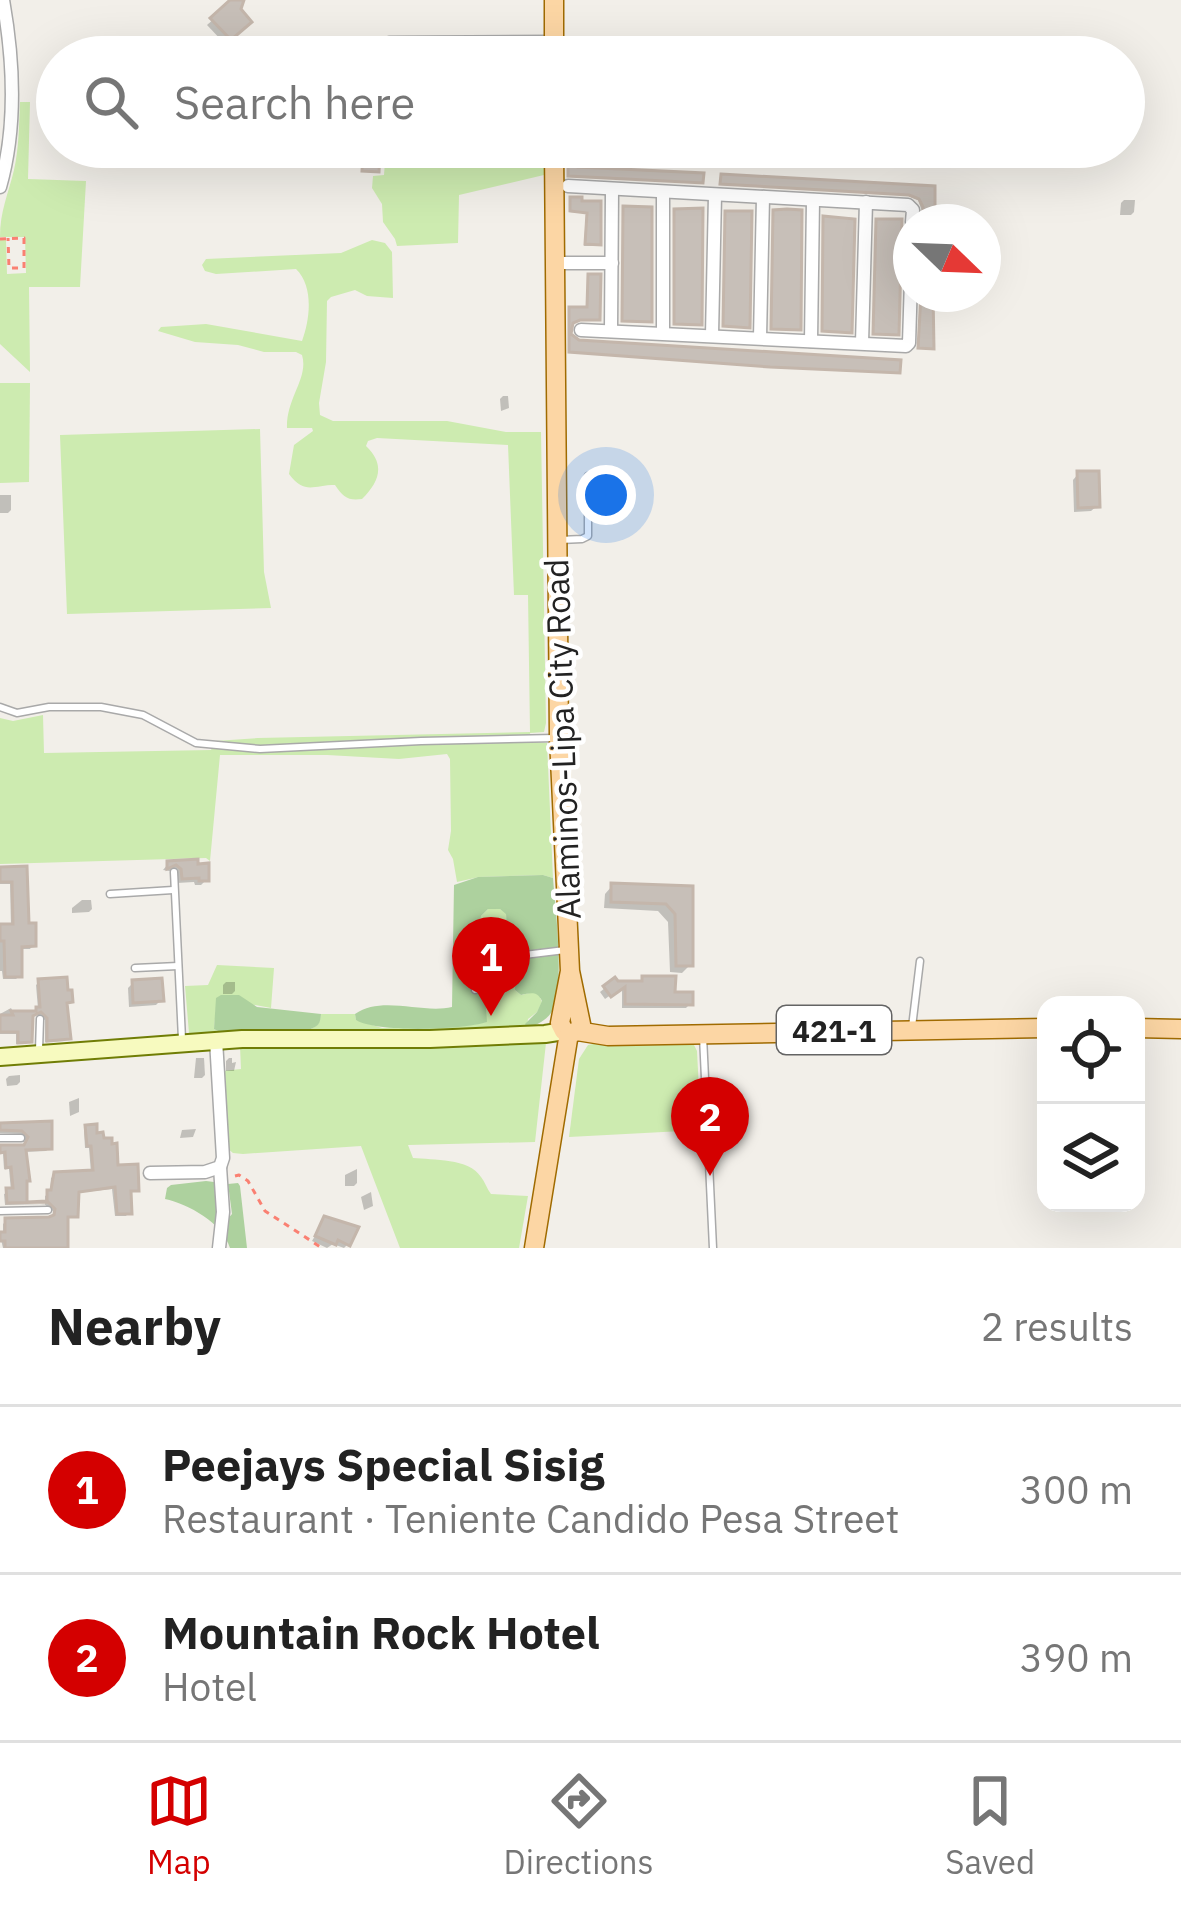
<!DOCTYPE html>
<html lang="en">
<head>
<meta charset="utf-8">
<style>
  body { margin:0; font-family:"IBM Plex Sans",sans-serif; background:#f6f6f6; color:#222 }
  .controls { position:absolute; right:36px; bottom:36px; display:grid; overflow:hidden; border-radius:24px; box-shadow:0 12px 48px #0002 }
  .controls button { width:108px; height:108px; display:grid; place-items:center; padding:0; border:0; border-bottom:3px solid #e0e0e0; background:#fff; color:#222; font:60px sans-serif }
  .compass { position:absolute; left:893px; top:204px; width:108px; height:108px; border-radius:50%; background:#fff; box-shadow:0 12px 48px #0002; rotate:113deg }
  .you { position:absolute; left:606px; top:495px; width:42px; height:42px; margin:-30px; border:9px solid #fff; border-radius:50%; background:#1a73e8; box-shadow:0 0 0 18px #1a73e833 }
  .badge { display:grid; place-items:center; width:78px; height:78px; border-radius:50%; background:#d40000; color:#fff; font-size:39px; font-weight:700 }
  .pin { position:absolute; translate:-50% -99px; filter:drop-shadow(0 3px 6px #0008) }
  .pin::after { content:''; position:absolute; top:63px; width:42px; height:36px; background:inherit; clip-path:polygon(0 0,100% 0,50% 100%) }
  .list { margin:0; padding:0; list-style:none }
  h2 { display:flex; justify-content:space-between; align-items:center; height:156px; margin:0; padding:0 48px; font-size:51px }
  h2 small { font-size:39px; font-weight:400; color:#767676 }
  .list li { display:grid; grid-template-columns:78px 1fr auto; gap:36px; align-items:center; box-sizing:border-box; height:168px; padding:0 48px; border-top:3px solid #e0e0e0 }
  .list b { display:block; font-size:45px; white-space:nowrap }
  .list p { margin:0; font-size:39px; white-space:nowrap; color:#767676 }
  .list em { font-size:39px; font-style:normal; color:#767676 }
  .icon { flex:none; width:66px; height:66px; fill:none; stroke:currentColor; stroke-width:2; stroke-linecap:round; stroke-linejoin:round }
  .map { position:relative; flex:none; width:1181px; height:1248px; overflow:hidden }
  .search { position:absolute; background:#fff; box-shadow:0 12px 48px #0002; left:36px; right:36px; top:36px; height:132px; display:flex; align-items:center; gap:30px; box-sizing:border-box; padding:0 42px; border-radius:66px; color:#767676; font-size:45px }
  .sheet { height:492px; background:#fff }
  nav { display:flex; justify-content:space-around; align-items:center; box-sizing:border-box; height:168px; border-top:3px solid #e0e0e0; background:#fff; font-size:33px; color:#767676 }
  nav a { display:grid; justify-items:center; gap:6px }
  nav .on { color:#d40000 }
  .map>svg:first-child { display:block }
  .grass { fill:#cdebb0 }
  .forest { fill:#add19e }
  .shadow { fill:#0003 }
  .building { fill:#c7bfb8; stroke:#c4b6ab; stroke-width:3 }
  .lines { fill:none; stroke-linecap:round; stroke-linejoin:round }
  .lane-casing { stroke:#a9a9a9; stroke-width:9 }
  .street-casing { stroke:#a9a9a9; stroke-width:15 }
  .secondary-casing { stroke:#707d05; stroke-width:20 }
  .primary-casing { stroke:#a06b00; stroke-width:21 }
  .path { stroke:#fa8072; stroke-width:3; stroke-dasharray:6 6; stroke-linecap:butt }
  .lane { stroke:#fff; stroke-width:6 }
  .street { stroke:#fff; stroke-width:12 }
  .secondary { stroke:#f7fabf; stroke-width:16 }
  .primary { stroke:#fcd6a4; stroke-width:18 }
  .labels { text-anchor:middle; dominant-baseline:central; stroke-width:9; stroke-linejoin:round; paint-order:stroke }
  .shield { fill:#fff; stroke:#646464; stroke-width:3 }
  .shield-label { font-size:30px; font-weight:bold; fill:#222 }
  .street-label { font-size:33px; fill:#222; stroke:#fff }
</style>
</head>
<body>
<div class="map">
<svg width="1181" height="1248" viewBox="0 0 1181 1248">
  <rect width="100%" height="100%" fill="#f2efe9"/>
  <g class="grass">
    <polygon points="542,46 542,57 390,57 390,51"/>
    <path d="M 20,102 L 30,102 L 28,179 L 86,181 L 80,287 L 29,287 L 30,372 L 0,344 L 0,240 L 6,240 L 7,274 L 26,273 L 25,237 L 0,237 C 0,211 8,195 14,170 C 19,148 19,125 20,102 Z"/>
    <polygon points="386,147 544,147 544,175 459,195 458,243 397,246 395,239 383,222 382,204 372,188 373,176 384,175"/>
    <path d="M 372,240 L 385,243 L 392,252 L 393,298 L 367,296 L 355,290 L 331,297 L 327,301 L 326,362 L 319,403 L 320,415 L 333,421 L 447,421 L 506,432 L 541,432 L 546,723 L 544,732 L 530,733 L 531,742 L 547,743 L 553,878 L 543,875 L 479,877 L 457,882 L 453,859 L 448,850 L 451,831 L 450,759 L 447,754 L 399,759 L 327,755 L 220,755 L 210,861 L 206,858 L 0,864 L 0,718 L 13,721 L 43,715 L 44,753 L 211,750 L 215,741 L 258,738 L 530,732 L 528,595 L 514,595 L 508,445 L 377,438 L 368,441 L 366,446 C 386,465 379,482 362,499 C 348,501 343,497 335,485 C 313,485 305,495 289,474 L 294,445 L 313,431 L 312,428 L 287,428 C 286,398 309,378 302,355 L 296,352 L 264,352 L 238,345 L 195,342 L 158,331 L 161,327 L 206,324 L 302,341 C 310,320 314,286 296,269 L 216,274 L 205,271 L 202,265 L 206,259 L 341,253 Z"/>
    <polygon points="0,383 30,383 29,482 0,483"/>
    <polygon points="260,429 264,572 271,608 67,614 60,435"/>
    <path d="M 488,909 L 500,909 L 506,913 L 510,943 L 516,948 L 515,990 L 521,995 L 534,992 L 539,995 L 542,1002 L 537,1012 L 528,1019 L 527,1028 L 304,1032 C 316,1026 319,1028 321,1014 L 355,1014 L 356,1020 L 382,1028 L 465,1026 L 486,1022 L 480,923 L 481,916 Z"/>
    <polygon points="217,965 274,968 271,1008 217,998 214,1029 220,1032 189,1033 185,986 208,985"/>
    <path d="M 546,1043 L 535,1142 L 408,1145 L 413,1158 C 433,1160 469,1158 481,1177 C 485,1182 487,1189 491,1194 L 528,1196 L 519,1248 L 400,1248 L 361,1146 L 243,1154 L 233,1153 L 227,1148 L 222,1071 L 241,1069 L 240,1046 L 405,1047 Z"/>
    <polygon points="593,1044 694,1045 697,1051 701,1130 569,1137 579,1059 588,1045"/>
  </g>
  <g class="forest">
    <path d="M 543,875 L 553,878 C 555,905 566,992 551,1013 C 545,1021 537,1025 527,1028 L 525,1024 L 537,1012 L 542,1001 C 537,991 531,993 521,995 L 515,990 L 516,948 L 503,940 L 507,927 L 506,914 L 500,909 L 488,909 L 481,916 L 480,923 L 487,1022 C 462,1030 377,1033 356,1020 L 355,1014 C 382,995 422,1014 452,1007 L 454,885 L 478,877 Z"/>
    <path d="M 221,995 L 239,995 L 257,1007 L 321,1014 C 320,1028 316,1026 304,1032 L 220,1032 L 214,1029 L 216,998 Z"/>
    <path d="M 206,1181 L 214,1182 L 216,1185 L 226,1221 L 232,1214 L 228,1184 L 238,1183 L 240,1186 L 247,1248 L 230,1248 C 223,1223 188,1204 165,1199 L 167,1188 L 171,1185 Z"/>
  </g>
  <g class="shadow">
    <polygon points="231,4 248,22 224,43 207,25"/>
    <polygon points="1090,147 1104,147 1104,157 1101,160 1089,159"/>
    <polygon points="722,177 932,189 931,222 921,222 923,214 918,200 906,195 720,185"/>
    <polygon points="571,200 579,204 598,204 598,244 596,246 584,246 586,213 569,212"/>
    <polygon points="1124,200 1135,200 1134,212 1131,215 1120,215 1121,203"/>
    <polygon points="570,337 578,343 897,372 569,352"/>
    <polygon points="503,396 508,396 509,408 501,411 500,399"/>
    <polygon points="1078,474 1097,506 1091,511 1074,512 1073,480"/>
    <polygon points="0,495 11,495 11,510 8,513 0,513"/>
    <polygon points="195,863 206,880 201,885 195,885 194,882 177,883 175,872 163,870 168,864"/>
    <polygon points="24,869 26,926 33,945 30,949 19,949 19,976 16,979 3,979 2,971 0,971 0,927 11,927 10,884 0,884 0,870"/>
    <polygon points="612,886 690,889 690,965 682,973 670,972 668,922 658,911 604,908 605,894"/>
    <polygon points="82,900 91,900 92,909 89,912 72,913 72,908"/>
    <polygon points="643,979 672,995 690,1004 686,1008 622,1008 622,987 605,999 600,992 605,988 637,984"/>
    <polygon points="39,982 70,1001 64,1004 67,1038 64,1041 45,1042 45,1020 34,1013 38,1009 36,985"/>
    <polygon points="226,982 235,982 235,991 232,994 223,994 223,985"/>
    <polygon points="133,983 161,1000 156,1005 129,1007 128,988"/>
    <polygon points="11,1008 29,1041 26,1044 16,1044 16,1034 0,1034 0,1014"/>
    <polygon points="196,1058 204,1058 205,1075 202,1078 194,1078"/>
    <polygon points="229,1058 232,1058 232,1063 236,1062 234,1071 226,1071 226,1061"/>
    <polygon points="20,1075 20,1082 17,1085 7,1086 6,1079 9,1076"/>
    <polygon points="79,1098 79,1112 70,1116 69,1102"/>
    <polygon points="49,1124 49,1148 46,1151 23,1152 25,1205 45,1204 45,1196 50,1193 51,1178 55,1175 91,1173 89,1148 85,1148 84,1131 87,1128 115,1168 136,1190 128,1193 129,1212 126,1216 115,1216 112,1189 75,1193 75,1216 65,1219 63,1248 3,1248 0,1235 3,1235 3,1224 6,1221 52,1220 53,1211 44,1204 5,1205 4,1194 11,1191 9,1169 4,1169 3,1154 0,1154 0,1150 27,1145 23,1134 0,1133 0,1126"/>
    <polygon points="196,1129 193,1137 180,1138 182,1130"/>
    <polygon points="357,1169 357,1183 354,1186 345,1186 345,1175"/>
    <polygon points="371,1192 373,1206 364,1210 361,1197"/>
    <polygon points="325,1219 348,1244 344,1248 333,1244 327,1248 312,1241"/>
  </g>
  <g class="building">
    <polygon points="230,0 244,0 241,9 252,22 231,40 210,18"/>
    <polygon points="363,152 380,152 379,172 362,171"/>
    <polygon points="568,163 578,164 578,167 704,173 703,183 568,176"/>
    <polygon points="721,174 935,186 935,222 923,222 923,207 919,199 909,195 720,184"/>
    <polygon points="570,197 582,197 582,201 601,201 601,245 585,244 587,213 570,211"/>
    <polygon points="623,206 652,207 652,322 622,321"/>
    <polygon points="703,208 702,325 674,324 674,209"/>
    <polygon points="787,209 802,210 801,330 771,329 773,210"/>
    <polygon points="725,211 752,211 750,328 723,326"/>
    <polygon points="823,216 855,219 852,333 822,331"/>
    <polygon points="876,219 902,219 899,335 873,334"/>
    <polygon points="588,274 601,274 600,320 580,320 573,323 571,334 579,340 901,360 900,373 770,367 569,352 569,307 587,307"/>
    <polygon points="921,294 933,294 934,349 918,348"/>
    <polygon points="1077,471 1099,471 1100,507 1078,508"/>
    <polygon points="198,859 198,864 209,863 209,881 199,881 199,878 182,879 181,869 176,865 167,869 167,861"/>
    <polygon points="27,866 29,923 36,923 36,946 22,947 22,977 5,977 4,941 0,941 0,924 13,924 12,882 0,882 0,867"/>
    <polygon points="611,883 693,886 693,966 676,966 675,914 666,904 611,902"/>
    <polygon points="642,976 676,976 675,992 693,992 693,1005 625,1004 625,987 611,997 603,986 615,977 618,981 642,981"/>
    <polygon points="67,977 68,990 72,990 73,1002 67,1003 71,1039 47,1041 47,1018 41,1012 33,1016 32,1042 18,1043 18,1032 0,1032 0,1015 13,1015 11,1011 36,1011 36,1007 40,1007 38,979"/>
    <polygon points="162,978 164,1001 133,1003 132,980"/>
    <polygon points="52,1121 52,1149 26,1150 30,1181 27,1181 27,1202 47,1201 47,1190 51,1190 54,1172 93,1170 91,1146 87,1146 85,1125 97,1124 97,1133 103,1132 104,1138 112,1138 112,1144 117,1143 118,1165 138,1164 139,1191 131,1191 132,1214 117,1214 115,1187 79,1192 78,1217 68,1217 68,1248 5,1248 5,1241 0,1241 0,1232 5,1232 5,1218 49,1217 54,1215 55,1209 48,1202 7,1203 6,1188 13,1188 11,1167 6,1168 5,1152 0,1153 0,1145 24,1145 28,1137 22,1131 0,1130 0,1123"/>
    <polygon points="324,1216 359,1227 350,1246 338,1240 336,1245 315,1236"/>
  </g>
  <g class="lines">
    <g class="lane-casing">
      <g id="lane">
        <polyline points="343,57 364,46 390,40 552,39"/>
        <polyline points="372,57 373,43"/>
        <polyline points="560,540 582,539 588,536 588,476"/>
        <polyline points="0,707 17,713 49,707 101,707 143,715 196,743 260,749 421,741 555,738"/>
        <polyline points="174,872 182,1039"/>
        <polyline points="110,894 173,890"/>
        <polyline points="135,968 178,966"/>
        <polyline points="475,990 481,967 491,959 565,950"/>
        <polyline points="912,1027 920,961"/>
        <polyline points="703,1036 713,1248"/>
        <polyline points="39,1050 40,1019"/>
        <polyline points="0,1138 21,1138"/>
        <polyline points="0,1211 48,1210"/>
      </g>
    </g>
    <g class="street-casing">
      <g id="street">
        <polyline points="568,186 908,205 913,210 912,222"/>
        <path d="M 0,187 C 17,127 14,62 3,0"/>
        <polyline points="554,263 612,263"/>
        <polyline points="581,330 906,346 909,343 911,280"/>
        <polyline points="611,330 612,190"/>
        <polyline points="663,333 663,193"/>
        <polyline points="712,335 715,195"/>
        <polyline points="760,338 763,197"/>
        <polyline points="811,341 813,200"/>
        <polyline points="862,343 866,202"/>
        <polyline points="150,1173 205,1172 220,1167 223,1158 216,1040"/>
        <polyline points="219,1248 223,1212 220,1167"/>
      </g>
    </g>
    <g class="secondary-casing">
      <polyline id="secondary" points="0,1057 242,1039 430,1039 545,1034 564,1031"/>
    </g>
    <g class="primary-casing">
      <g id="primary">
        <polyline points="554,0 554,57"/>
        <path d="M 554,147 L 559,738 L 570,971 L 581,1024 C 579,1032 572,1035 564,1031 L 560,1023 L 570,971"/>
        <polyline points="1136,1028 1181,1029"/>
        <polyline points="577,1031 608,1036 1046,1028"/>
        <polyline points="534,1248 569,1033"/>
      </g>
    </g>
    <g class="path">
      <polyline points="0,239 24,238 24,268 9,268 8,238"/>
      <polyline points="235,1176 239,1175 248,1181 265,1211 322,1248"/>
    </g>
    <use href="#lane" class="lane"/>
    <use href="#street" class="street"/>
    <use href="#secondary" class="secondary"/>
    <use href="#primary" class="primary"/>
  </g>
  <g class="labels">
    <rect class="shield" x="777" y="1006" width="114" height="48" rx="9"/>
    <g class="shield-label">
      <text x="834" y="1030">421-1</text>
    </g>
    <g class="street-label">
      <text transform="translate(562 739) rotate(-92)">Alaminos-Lipa City Road</text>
    </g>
  </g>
</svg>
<div class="controls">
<button><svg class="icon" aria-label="locate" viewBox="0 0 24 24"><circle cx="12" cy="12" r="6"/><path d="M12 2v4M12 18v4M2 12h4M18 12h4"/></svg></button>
<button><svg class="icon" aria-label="layers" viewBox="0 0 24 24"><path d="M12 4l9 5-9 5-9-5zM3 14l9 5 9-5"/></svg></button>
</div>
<svg class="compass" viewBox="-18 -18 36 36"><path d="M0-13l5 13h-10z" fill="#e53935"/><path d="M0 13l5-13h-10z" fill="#767676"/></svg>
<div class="you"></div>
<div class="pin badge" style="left:491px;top:1016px">1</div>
<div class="pin badge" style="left:710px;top:1176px">2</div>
<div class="search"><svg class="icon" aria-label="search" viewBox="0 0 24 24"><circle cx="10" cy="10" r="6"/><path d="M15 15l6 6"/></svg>Search here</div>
</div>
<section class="sheet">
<h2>Nearby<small>2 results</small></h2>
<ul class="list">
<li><span class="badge">1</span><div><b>Peejays Special Sisig</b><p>Restaurant · Teniente Candido Pesa Street</p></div><em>300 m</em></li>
<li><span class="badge">2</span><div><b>Mountain Rock Hotel</b><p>Hotel</p></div><em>390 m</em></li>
</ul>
</section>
<nav>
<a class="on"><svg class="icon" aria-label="map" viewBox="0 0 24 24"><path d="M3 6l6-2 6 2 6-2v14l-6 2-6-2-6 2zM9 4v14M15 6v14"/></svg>Map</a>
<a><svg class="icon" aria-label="directions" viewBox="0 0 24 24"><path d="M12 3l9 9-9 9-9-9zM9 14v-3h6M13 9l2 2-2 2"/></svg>Directions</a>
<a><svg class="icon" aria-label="saved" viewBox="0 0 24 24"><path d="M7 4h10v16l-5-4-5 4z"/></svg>Saved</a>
</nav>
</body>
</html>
